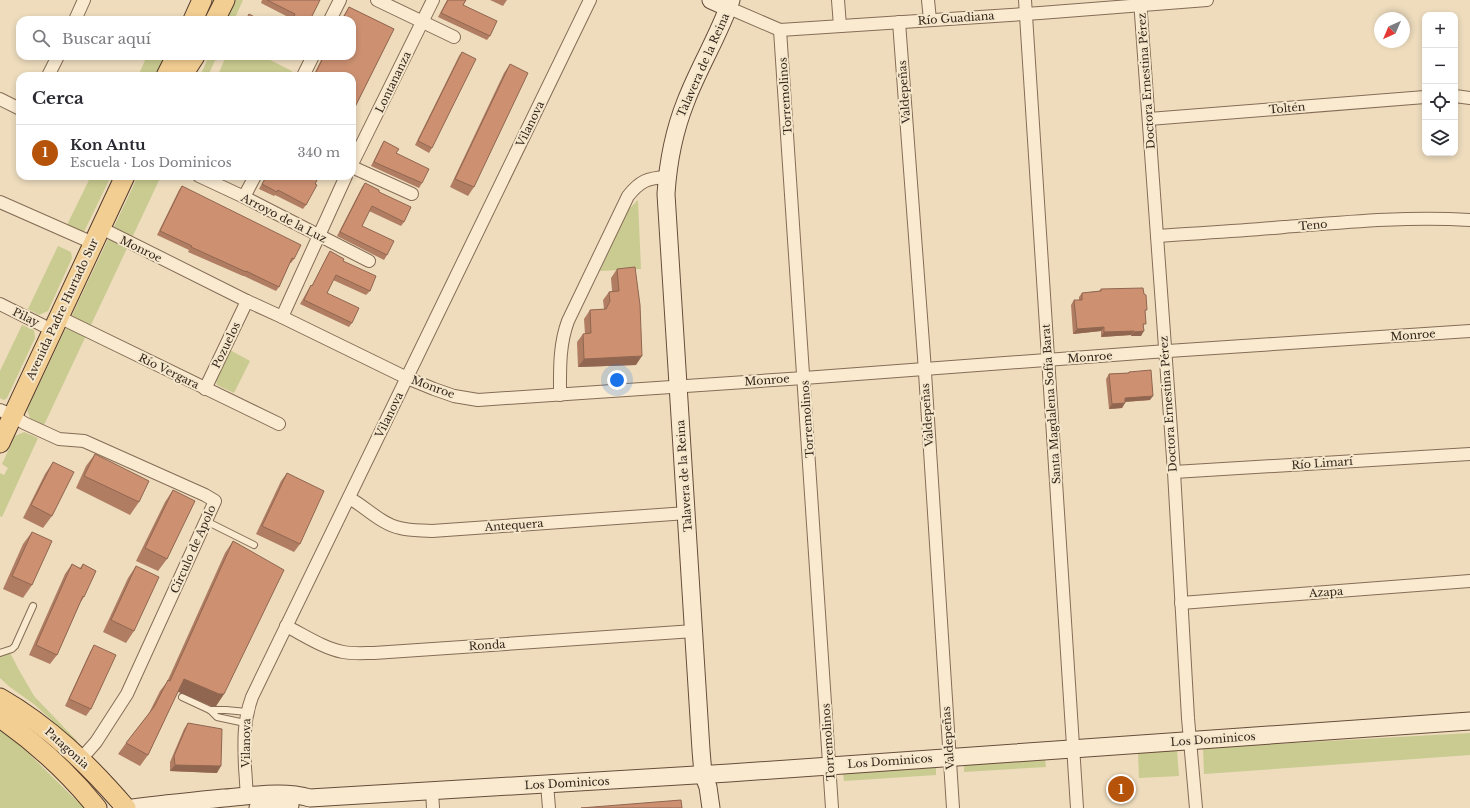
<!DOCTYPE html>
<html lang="es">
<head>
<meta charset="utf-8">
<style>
  body { margin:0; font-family:"Libre Baskerville",serif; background:#f2f2f3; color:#2b2b33 }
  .controls { position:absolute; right:12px; top:12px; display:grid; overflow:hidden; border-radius:8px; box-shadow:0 2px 6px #0003 }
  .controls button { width:36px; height:36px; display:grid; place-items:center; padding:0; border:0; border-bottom:1px solid #e1e1e2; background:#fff; color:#2b2b33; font:20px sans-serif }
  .compass { position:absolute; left:1374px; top:12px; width:36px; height:36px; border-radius:50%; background:#fff; box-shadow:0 2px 6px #0003; rotate:224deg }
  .you { position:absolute; left:617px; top:380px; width:14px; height:14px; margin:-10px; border:3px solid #fff; border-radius:50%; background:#1a73e8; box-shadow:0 0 0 6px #1a73e833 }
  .badge { display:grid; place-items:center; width:26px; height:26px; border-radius:50%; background:#b45309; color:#fff; font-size:13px; font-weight:700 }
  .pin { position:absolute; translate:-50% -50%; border:2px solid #fff; box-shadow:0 1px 4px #0006 }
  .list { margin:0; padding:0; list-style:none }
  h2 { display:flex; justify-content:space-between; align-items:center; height:52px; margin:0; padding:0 16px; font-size:17px }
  h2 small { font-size:13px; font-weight:400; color:#7c7c81 }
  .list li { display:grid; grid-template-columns:26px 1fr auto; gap:12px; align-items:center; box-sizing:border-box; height:56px; padding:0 16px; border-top:1px solid #e1e1e2 }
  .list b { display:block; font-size:15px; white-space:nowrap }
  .list p { margin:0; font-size:13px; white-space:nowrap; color:#7c7c81 }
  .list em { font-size:13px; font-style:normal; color:#7c7c81 }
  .icon { flex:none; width:22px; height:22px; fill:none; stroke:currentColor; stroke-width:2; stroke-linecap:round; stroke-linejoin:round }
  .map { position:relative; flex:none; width:1470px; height:808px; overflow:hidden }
  .search { position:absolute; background:#fff; box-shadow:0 2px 6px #0003; left:16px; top:16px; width:340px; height:44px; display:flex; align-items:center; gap:10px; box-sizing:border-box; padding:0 14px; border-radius:12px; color:#7c7c81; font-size:15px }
  .panel { position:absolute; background:#fff; box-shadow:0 2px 6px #0003; left:16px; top:72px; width:340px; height:108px; border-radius:12px }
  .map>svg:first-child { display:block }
  .green { fill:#c9cb91 }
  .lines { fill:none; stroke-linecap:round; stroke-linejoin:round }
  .lane-casing { stroke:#866c56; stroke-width:8 }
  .street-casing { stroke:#866c56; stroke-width:14 }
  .secondary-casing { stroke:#674d3a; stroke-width:19 }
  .primary-casing { stroke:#533b2b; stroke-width:21 }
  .lane { stroke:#f9ead0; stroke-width:6 }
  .street { stroke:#f9ead0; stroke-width:12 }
  .secondary { stroke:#f9ead0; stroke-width:17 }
  .primary { stroke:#f3ce93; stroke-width:19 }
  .wall { fill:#b07d62 }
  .shaded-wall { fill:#906650 }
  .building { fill:#cd9172; stroke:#906650 }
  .labels { text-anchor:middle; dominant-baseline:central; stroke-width:4; stroke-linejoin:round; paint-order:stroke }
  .street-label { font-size:11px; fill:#35261b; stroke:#f5e7cc }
</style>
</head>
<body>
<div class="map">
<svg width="1470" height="808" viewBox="0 0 1470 808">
  <rect width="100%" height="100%" fill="#eedcbd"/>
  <g class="green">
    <polygon points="233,0 243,0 234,20 224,20"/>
    <polygon points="147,56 160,56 167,59 159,76 138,76"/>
    <polygon points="209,56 217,56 208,76 200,76"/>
    <polygon points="226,56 262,56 292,71 290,76 219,76 218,75"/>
    <polygon points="91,176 111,176 83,234 66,227"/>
    <polygon points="138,176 161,176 44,425 30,418 27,410"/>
    <polygon points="638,200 641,269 600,271 626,212"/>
    <polygon points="58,246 71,252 72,258 48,311 39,315 28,309"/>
    <polygon points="22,325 34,330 35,338 7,398 4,400 0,398 0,371"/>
    <polygon points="230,350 250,361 234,393 217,385 216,380"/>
    <polygon points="24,432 38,438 2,517 0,516 0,473 4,475 8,468 2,464 15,436"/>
    <polygon points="9,651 19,670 34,696 78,742 72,739 35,705 10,687 0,678 0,655"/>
    <polygon points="0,729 16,741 84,808 0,808"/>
    <polygon points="1470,733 1470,755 1204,774 1203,748"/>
    <polygon points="1177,750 1179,776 1139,778 1138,753"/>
    <polygon points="1045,758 1046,767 964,772 964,763"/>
    <polygon points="936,766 936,775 844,781 843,773"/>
  </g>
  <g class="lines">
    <g class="lane-casing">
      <g id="lane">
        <polyline points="206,521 254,545"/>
        <polyline points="0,653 12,649 15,646 33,606"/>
        <polyline points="182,697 210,710 217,717 245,723"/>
        <polyline points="210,710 226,710 247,712"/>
      </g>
    </g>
    <g class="street-casing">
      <g id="street">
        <polyline points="377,0 454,37"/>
        <polyline points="838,0 840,26"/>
        <polyline points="928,0 930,20"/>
        <polyline points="1025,0 1077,808"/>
        <polyline points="1140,0 1174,472 1188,718 1196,808"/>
        <polyline points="729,8 780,30 1040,13 1207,0"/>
        <polyline points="75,20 84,0"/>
        <polyline points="330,20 340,0"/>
        <polyline points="899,22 924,357 953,808"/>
        <polyline points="780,30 832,808"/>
        <polyline points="48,76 58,56"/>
        <polyline points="303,76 313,56"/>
        <polyline points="1455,96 1470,98"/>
        <polyline points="0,99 20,109"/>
        <polyline points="1149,119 1425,97"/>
        <polyline points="352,164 433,0"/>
        <polyline points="352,167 412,194"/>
        <polyline points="199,176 244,197 369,261"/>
        <polyline points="244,197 255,176"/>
        <polyline points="0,202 93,243"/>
        <polyline points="101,228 247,301 282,317 407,378 434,389 454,396 478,400 804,378 1153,352 1470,331"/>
        <path d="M 1157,236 C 1199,233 1242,231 1284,227 C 1346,222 1408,216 1470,220"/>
        <polyline points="0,304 52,330"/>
        <polyline points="59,317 279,424"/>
        <polyline points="282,317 346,176"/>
        <polyline points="205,389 247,301"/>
        <path d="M 560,395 C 560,370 559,345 568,321 L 628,196 C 640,181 647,178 667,177"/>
        <polyline points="0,410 12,415 24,423 59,439 84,441 205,495 215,501 127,694 96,742 81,759"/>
        <polyline points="1174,472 1470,454"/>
        <path d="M 349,498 C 366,507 381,524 400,528 C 411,531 422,530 432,531 L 687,513"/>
        <polyline points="1181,603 1470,581"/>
        <path d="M 286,626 C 304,635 323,648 343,652 C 353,654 364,653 374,653 L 694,631"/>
        <polyline points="547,784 549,808"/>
        <polyline points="432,791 433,808"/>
        <path d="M 247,796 C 246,787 246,777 245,768 C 244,742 243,722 252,697 L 590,0"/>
      </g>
    </g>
    <g class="secondary-casing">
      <g id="secondary">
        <polyline points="711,0 729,8"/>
        <path d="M 133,808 C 163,804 194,801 224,798 C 252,796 283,790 310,798 L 729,773 L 1470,721"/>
        <polyline points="258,808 290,805"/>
        <path d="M 711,808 L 708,787 L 703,774 L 701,750 L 666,194 C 668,162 674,131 686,101 C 699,67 719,35 731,0"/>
      </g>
    </g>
    <g class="primary-casing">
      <g id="primary">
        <polyline points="193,20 202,0"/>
        <polyline points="215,20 225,0"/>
        <polyline points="166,76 176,56"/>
        <polyline points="182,76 195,56"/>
        <polyline points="0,443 125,176"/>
        <path d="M 0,698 C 49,726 89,765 126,808"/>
        <path d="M 0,718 C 36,743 69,773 97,808"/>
      </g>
    </g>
    <use href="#lane" class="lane"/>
    <use href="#street" class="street"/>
    <use href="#secondary" class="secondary"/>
    <use href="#primary" class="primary"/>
  </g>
  <g class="wall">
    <polygon points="262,0 320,0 310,20 291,20 292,19 261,3"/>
    <polygon points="447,0 466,0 463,5 490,36 487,40 438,17"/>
    <polygon points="490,0 507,0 503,6"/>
    <polygon points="349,7 394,29 352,113 352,76 313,76 323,56 352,56 352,20 341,20"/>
    <polygon points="462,52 432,148 429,153 415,145 459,56"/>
    <polygon points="510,64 474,187 468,196 450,187 504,73"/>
    <polygon points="384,141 396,153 422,183 419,188 371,166 381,146"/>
    <polygon points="266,176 319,176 315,184 306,205 303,209 275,195 274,196 259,189"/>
    <polygon points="365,183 379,192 404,222 401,226 369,211 362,226 387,255 384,260 337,236 362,187"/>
    <polygon points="182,186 294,259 291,263 290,263 279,287 276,291 244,276 243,276 188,252 189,250 157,235 179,190"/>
    <polygon points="330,251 343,261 370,291 366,295 333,280 327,293 352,323 349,327 300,304 308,290 311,285 312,286 327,256"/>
    <polygon points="617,269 636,365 578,367 577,342 583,334 585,334 584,319 590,310 604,309 603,300 609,292 612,291 611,278"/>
    <polygon points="1101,289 1145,313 1143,327 1141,336 1131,336 1131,335 1101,337 1101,331 1073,334 1071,305 1074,300 1079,300 1079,297 1082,293 1099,291"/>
    <polygon points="1129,372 1150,400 1125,402 1122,408 1109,409 1106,379 1109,374 1128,373"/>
    <polygon points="95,454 139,502 130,515 76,488 86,466"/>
    <polygon points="53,462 52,516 43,528 23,518 45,474"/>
    <polygon points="287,473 300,544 294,552 256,534 281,481"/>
    <polygon points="173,490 167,559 158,571 136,561 165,502"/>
    <polygon points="32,532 32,585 23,598 3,589 23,544"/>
    <polygon points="233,541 224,694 216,706 211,706 178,691 148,755 140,766 118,754 126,743 148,715 160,691 167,682 225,553"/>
    <polygon points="72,564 80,568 83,564 84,597 80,603 57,655 50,664 29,655 65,574"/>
    <polygon points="136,566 134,631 126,643 103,632 128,578"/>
    <polygon points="94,645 91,709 86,716 65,706 90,652"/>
    <polygon points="188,723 217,773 170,771 170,762 184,729"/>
  </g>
  <g class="shaded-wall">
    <polygon points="1104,327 1101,331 1073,334 1077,329"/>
    <polygon points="1134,331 1131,335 1101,337 1104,332"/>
    <polygon points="1144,331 1141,336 1131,336 1134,332"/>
    <polygon points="642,356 636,365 578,367 584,359"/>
    <polygon points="1153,396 1150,400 1122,402 1125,398"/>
    <polygon points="1125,403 1122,408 1109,409 1112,404"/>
    <polygon points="184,679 224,694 216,706 211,706 176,691"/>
    <polygon points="175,765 221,766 217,773 170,771"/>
  </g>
  <g class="building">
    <polygon points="267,0 320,0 310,20 292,20 295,14"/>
    <polygon points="448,0 466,0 463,5 497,21 490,36 441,13"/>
    <polygon points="349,7 394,29 352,113 352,76 314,76 324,56 352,56 352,20 342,20"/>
    <polygon points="249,14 260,20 246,20"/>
    <polygon points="462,52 476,59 432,148 418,141"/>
    <polygon points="510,64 528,73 474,187 455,179"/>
    <polygon points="384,141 399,149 396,153 429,169 422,183 374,162"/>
    <polygon points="267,176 319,176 315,184 317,185 306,205 278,190 277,192 262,184"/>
    <polygon points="365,183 379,190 379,192 411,207 404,222 372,206 362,226 394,241 387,255 340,232"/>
    <polygon points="182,186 301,245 294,259 292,258 279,287 246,271 246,272 191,247 192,246 160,231"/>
    <polygon points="330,251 344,259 343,261 376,276 370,291 336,275 327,293 359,308 352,323 304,300 311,285 312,286"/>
    <polygon points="635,267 640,305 642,356 584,359 583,334 591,333 590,310 606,309 610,301 609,292 619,291 617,269"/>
    <polygon points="1143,288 1144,294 1146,295 1147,310 1145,310 1146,324 1143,324 1144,331 1134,332 1134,331 1104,332 1104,327 1077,329 1074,300 1082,300 1082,293 1101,291 1101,289"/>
    <polygon points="1151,370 1153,396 1125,398 1125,403 1112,404 1109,374 1129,373 1129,372"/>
    <polygon points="95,454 149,481 139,502 84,476"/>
    <polygon points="53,462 74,472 52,516 31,505"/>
    <polygon points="287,473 324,491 300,544 262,526"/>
    <polygon points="173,490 195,501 167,559 145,548"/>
    <polygon points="32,532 52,541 32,585 12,576"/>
    <polygon points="233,541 284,570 224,694 219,694 184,679 148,755 126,743 154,707 168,680 170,681"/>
    <polygon points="72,564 81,569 83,564 96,571 84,597 83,596 57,655 36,645"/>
    <polygon points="136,566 159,577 134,631 111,620"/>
    <polygon points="94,645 116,655 91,709 69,699"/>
    <polygon points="188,723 222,729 221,766 175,765 174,756"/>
    <polygon points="681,800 682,808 581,808"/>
  </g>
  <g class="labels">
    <g class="street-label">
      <text transform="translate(956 18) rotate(-4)">Río Guadiana</text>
      <text transform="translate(703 65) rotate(-66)">Talavera de la Reina</text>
      <text transform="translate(1146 81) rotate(-94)">Doctora Ernestina Pérez</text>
      <text transform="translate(393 82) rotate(-64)">Lontananza</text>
      <text transform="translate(904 92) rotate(-94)">Valdepeñas</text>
      <text transform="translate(785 96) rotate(-94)">Torremolinos</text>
      <text transform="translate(1287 108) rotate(-5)">Toltén</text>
      <text transform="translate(530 124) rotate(-64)">Vilanova</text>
      <text transform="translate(284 218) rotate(27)">Arroyo de la Luz</text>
      <text transform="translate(1313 225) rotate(-5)">Teno</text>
      <text transform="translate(141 249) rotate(26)">Monroe</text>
      <text transform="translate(62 309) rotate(-65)">Avenida Padre Hurtado Sur</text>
      <text transform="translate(26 317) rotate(26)">Pilay</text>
      <text transform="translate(1413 335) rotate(-4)">Monroe</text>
      <text transform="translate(226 345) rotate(-64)">Pozuelos</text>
      <text transform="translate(1090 357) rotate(-4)">Monroe</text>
      <text transform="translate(169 371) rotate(26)">Río Vergara</text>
      <text transform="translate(767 380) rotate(-4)">Monroe</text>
      <text transform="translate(433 387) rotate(20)">Monroe</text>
      <text transform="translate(1051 404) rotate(-94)">Santa Magdalena Sofía Barat</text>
      <text transform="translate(1168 404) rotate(-94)">Doctora Ernestina Pérez</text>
      <text transform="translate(389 415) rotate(-64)">Vilanova</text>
      <text transform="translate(927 415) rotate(-94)">Valdepeñas</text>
      <text transform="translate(807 419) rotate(-94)">Torremolinos</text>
      <text transform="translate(1322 463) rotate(-4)">Río Limarí</text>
      <text transform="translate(684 476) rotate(-94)">Talavera de la Reina</text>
      <text transform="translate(514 525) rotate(-4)">Antequera</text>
      <text transform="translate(193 549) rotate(-66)">Círculo de Apolo</text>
      <text transform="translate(1326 592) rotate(-4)">Azapa</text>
      <text transform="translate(487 645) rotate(-4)">Ronda</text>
      <text transform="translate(948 738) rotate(-94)">Valdepeñas</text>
      <text transform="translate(1213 739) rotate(-4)">Los Dominicos</text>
      <text transform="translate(828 742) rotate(-94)">Torremolinos</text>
      <text transform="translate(246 743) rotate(-89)">Vilanova</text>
      <text transform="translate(67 748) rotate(42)">Patagonia</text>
      <text transform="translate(890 761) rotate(-4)">Los Dominicos</text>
      <text transform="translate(567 783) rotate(-3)">Los Dominicos</text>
    </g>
  </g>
</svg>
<div class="controls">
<button>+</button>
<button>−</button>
<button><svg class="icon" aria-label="locate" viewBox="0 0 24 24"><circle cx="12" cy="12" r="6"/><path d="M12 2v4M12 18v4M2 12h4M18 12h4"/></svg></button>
<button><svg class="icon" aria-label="layers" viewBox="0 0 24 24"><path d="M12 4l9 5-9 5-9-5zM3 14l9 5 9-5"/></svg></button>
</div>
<svg class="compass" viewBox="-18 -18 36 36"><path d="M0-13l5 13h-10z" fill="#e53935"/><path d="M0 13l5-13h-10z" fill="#7c7c81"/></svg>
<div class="you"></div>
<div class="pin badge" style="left:1121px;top:789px">1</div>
<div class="search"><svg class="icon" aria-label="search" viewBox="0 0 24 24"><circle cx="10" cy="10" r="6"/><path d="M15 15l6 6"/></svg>Buscar aquí</div>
<section class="panel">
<h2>Cerca<small></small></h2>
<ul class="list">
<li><span class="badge">1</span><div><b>Kon Antu</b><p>Escuela · Los Dominicos</p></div><em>340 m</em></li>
</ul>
</section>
</div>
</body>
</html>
